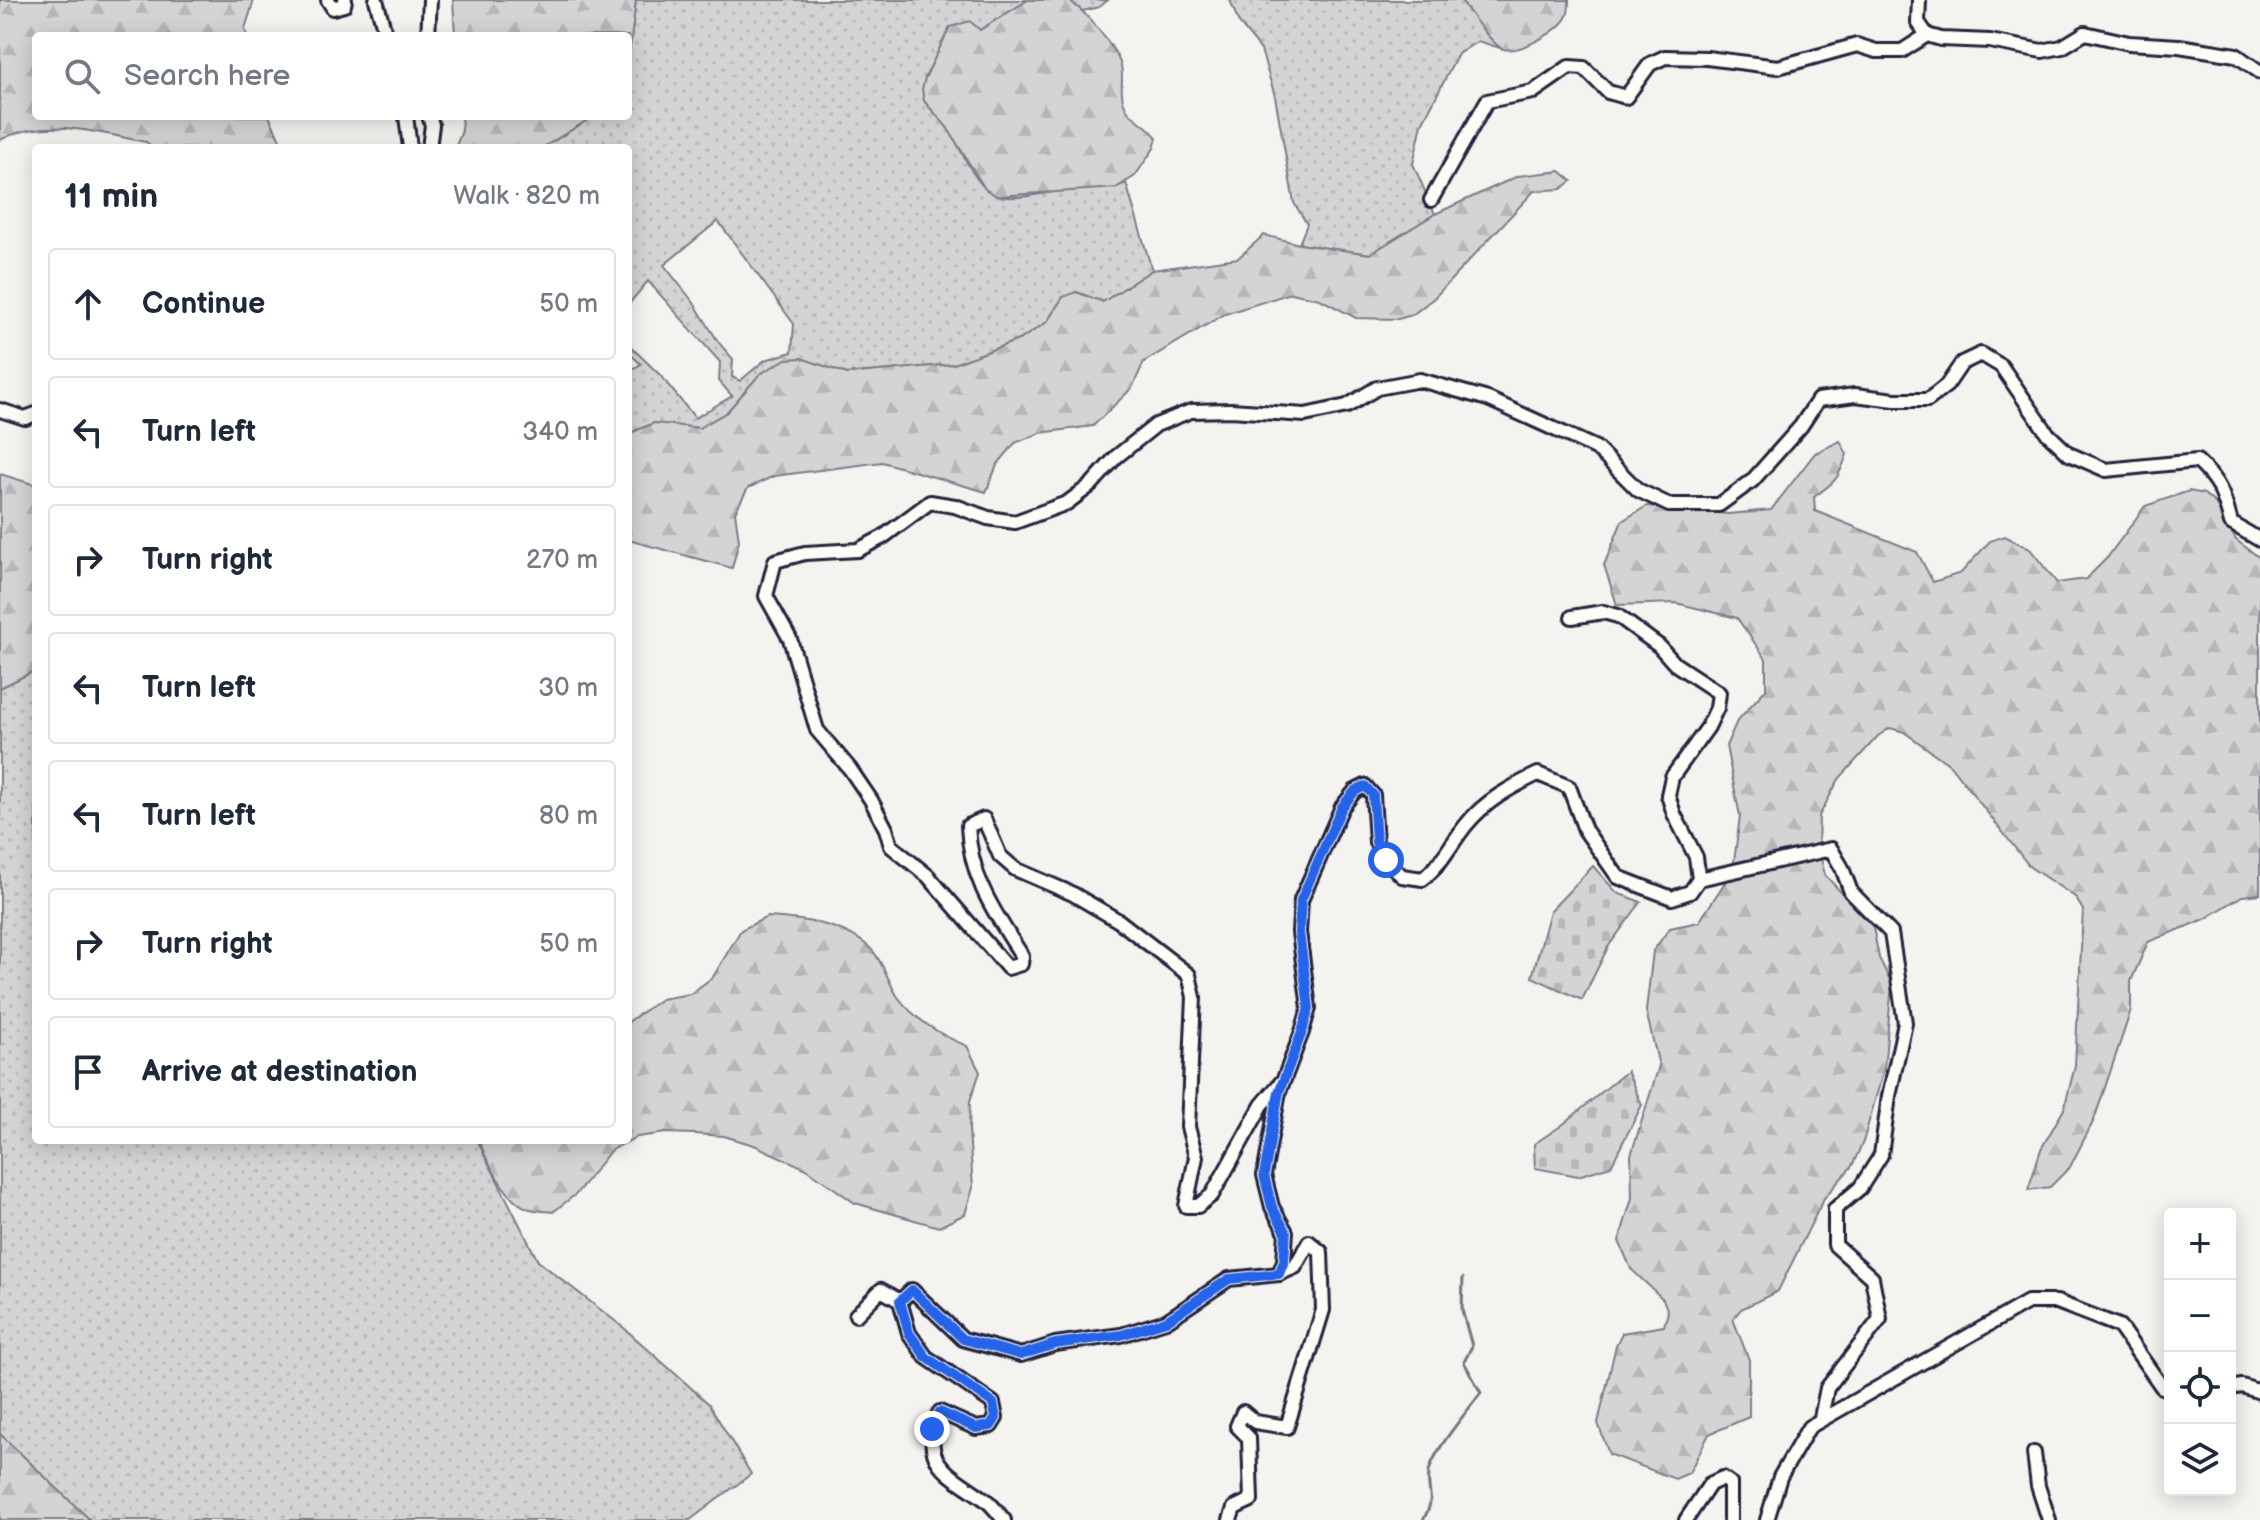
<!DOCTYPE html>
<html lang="en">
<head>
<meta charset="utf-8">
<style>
  body { margin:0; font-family:"Balsamiq Sans",sans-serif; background:#f2f2f3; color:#1f2937 }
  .controls { position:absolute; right:24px; bottom:24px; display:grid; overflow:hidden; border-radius:8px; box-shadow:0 4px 20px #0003 }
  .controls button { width:72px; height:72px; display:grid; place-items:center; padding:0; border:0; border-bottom:2px solid #e0e1e3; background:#fff; color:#1f2937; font:40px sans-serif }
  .stop { position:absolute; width:24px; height:24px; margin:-18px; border:6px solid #2563eb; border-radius:50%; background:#fff }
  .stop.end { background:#2563eb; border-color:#fff; box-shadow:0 2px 8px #0008 }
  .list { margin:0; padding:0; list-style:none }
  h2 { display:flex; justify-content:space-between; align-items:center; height:104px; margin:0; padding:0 32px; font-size:34px }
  h2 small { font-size:26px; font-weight:400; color:#747a83 }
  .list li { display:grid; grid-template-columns:52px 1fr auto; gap:24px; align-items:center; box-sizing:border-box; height:112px; margin:0 16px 16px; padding:0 16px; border:2px solid #e0e1e3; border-radius:8px }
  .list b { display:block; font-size:30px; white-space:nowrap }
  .list em { font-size:26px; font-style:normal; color:#747a83 }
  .icon { flex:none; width:44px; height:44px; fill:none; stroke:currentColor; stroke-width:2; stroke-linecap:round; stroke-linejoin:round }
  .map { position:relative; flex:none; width:2260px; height:1520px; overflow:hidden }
  .search { position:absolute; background:#fff; box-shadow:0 4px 20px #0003; left:32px; top:32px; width:600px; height:88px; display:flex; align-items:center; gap:20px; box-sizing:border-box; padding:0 28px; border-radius:8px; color:#747a83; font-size:30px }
  .panel { position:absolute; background:#fff; box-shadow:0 4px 20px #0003; left:32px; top:144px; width:600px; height:1000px; border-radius:8px }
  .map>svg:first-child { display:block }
  .grass { fill:url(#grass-dots); stroke:#7c7b88; stroke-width:2; fill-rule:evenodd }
  .forest { fill:url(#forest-firs); stroke:#7c7b88; stroke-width:2 }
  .cemetery { fill:url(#cemetery-stones); stroke:#7c7b88; stroke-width:2 }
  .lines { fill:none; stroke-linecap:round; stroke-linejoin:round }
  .stream { stroke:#757582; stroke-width:3 }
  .minor-casing { stroke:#22223b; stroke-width:18 }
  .minor { stroke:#fdfcf7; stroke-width:12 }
  .route { stroke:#2563eb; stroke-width:10 }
</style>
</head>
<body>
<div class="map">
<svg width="2260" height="1520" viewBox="0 0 2260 1520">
  <defs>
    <pattern id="grass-dots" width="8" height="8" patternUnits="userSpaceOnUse" patternTransform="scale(2)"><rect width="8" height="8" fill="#d5d4d5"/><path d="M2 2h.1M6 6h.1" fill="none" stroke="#b7b6b8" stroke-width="1.8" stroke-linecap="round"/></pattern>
    <pattern id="forest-firs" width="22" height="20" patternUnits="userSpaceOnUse" patternTransform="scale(2)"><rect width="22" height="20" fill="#d5d4d5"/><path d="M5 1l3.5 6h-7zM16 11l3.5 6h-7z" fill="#b7b6b8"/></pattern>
    <pattern id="cemetery-stones" width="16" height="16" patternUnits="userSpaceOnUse" patternTransform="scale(2)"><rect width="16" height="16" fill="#d5d4d5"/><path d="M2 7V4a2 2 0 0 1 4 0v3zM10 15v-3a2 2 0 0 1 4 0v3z" fill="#b7b6b8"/></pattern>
  </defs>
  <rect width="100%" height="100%" fill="#f4f3ef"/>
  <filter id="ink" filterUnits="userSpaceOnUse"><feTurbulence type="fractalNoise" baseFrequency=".0125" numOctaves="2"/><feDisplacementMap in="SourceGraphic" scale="16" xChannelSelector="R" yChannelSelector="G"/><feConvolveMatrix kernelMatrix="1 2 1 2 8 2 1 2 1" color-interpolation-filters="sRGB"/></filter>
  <g filter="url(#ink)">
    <g class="grass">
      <path d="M 636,0 L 1028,0 L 980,30 L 950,27 L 925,78 L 924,101 C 933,110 942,119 949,130 C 961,147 974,187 996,195 C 1012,201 1046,193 1064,190 C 1085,188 1106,192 1126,183 L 1152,270 L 1103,302 L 1077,292 L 1063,297 L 1047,322 L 1021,339 L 954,364 L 847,374 L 801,358 L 760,374 L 727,412 L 699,428 L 654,423 L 628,434 L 628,372 L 641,364 L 628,352 L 628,344 L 660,375 L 695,418 L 732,396 L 719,381 L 720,362 L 648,281 L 628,305 L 628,148 L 542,148 L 594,116 L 628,116 L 628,63 ZM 718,221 L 794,324 L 792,352 L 765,360 L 740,381 L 732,377 L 733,359 L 719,343 L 694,303 L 664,265 Z"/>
      <polygon points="1066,0 1108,0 1099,7 1083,11"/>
      <polygon points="1230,0 1461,0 1500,48 1478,41 1458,54 1422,124 1413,164 1435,214 1370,254 1299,244 1307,224 1294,203 1275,96 1261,50 1239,23"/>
      <polygon points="36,670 36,1140 477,1140 538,1261 624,1328 709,1404 751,1474 690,1520 90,1520 0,1434 0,688"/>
    </g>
    <g class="forest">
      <path d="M 0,0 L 254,0 L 245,29 L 247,36 L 36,36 L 36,116 L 269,116 L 284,148 L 154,148 L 146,142 C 98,133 46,116 0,140 Z"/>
      <polygon points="453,0 636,0 628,63 628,36 455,36"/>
      <path d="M 1028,0 C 1039,0 1055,0 1066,0 C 1082,5 1117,50 1121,66 C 1124,79 1119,91 1124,103 C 1130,120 1148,123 1157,138 L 1154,148 L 1135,176 L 1116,188 L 997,196 L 985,189 L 947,127 L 924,101 L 922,89 L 925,78 L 950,27 L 970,21 L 980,30 Z"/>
      <path d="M 1461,0 L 1569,0 C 1569,9 1569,16 1562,23 C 1552,34 1515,56 1501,48 C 1488,40 1470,13 1461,0 Z"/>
      <polygon points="461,116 594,116 542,148 455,148 462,131"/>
      <polygon points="1560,171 1572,181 1561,189 1534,191 1434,298 1412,315 1398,319 1356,318 1320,299 1291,293 1225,314 1144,362 1132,388 1093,426 1040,433 1015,443 997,465 986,492 882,462 774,476 748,488 735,512 739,541 732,568 628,540 628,434 654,423 699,428 727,412 760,374 786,359 801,358 847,374 954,364 1021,339 1047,322 1063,297 1076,292 1103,302 1152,270 1238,258 1264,235 1299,244 1370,254 1435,214 1518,176"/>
      <path d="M 1840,441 L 1847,454 C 1838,480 1836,481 1814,497 L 1815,511 L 1917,552 L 1933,582 L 1961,573 L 1990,541 L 2005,536 L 2030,549 L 2057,583 L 2086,579 L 2107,558 L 2145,506 L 2189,491 L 2204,494 L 2215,503 L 2236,540 L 2260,558 L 2260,894 L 2242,896 L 2205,919 L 2148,942 L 2131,981 L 2131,1010 L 2094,1120 L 2070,1167 L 2050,1187 L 2028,1190 L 2041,1149 L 2064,1109 L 2075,1066 L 2083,910 L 2075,897 L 2030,867 L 1950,765 L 1904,732 L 1890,728 L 1878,736 L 1839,779 L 1819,816 L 1818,847 L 1825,875 L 1873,927 L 1879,958 L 1892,984 L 1884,1069 L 1863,1142 L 1852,1166 L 1824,1198 L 1778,1291 L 1741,1309 L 1733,1319 L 1749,1360 L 1749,1417 L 1709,1434 L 1689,1473 L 1675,1479 L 1609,1454 L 1598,1423 L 1616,1345 L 1622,1333 L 1664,1326 L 1668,1312 L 1663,1299 L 1631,1269 L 1619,1241 L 1632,1198 L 1631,1155 L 1659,1066 L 1646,1011 L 1653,951 L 1670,928 L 1699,922 L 1733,870 L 1740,816 L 1726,746 L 1737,721 L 1766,689 L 1766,659 L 1737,618 L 1676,603 L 1617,605 L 1604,565 L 1622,521 L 1647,506 L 1728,514 L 1771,510 L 1815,453 Z"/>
      <polygon points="0,474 36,485 36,670 0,688"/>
      <path d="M 767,917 C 802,919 844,923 871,949 C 883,961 888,982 898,997 C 914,1019 942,1036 967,1046 L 980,1072 L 970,1101 L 969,1130 L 973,1188 L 965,1214 L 939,1227 L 855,1203 L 807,1169 L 754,1145 L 724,1136 L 695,1134 L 666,1133 L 637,1137 L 611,1150 L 576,1194 L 553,1212 C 545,1211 535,1211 527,1208 C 506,1200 486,1160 479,1140 L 628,1140 L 628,1022 L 661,999 L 690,994 L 713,977 L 741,930 Z"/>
      <polygon points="0,1434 90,1520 0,1520"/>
    </g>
    <g class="cemetery">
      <polygon points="1593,866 1617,893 1641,902 1608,947 1582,1000 1532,977 1550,911"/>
      <polygon points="1627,1071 1642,1105 1611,1166 1578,1176 1535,1168 1534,1144 1561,1126"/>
    </g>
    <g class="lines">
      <path class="stream" d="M 1423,1520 C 1437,1496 1426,1494 1429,1472 C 1433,1451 1468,1410 1481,1393 L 1464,1362 L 1472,1346 L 1462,1310 L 1463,1278"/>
      <g class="minor-casing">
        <g id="minor">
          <polyline points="328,0 333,8 344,5 345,0"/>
          <polyline points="376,0 386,36"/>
          <polyline points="1919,0 1918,22 1927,35"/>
          <polyline points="428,36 430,0"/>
          <polyline points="406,116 410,148"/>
          <polyline points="429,116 432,125 429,148"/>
          <polyline points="1431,200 1487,101 1533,92 1569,67 1584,68 1608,92 1626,97 1650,64 1665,57 1707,58 1778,67 1857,45 1876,51 1902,51 1927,35 1941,39 1990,41 2042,51 2062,47 2085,33 2129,43 2179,46 2236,55 2260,72"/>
          <polyline points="0,410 25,418 36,414"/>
          <polyline points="1699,879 1831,849 1842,868 1851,892 1891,933 1905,1023 1889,1096 1881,1155 1860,1188 1835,1209 1835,1245 1872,1278 1880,1319 1827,1388 1821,1418"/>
          <path d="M 1284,1079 L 1262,1105 L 1212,1195 L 1198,1206 L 1186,1206 L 1196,1157 L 1188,1127 L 1194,997 L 1189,975 L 1119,921 L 1073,894 L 1015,869 L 1000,856 L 984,819 L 968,826 C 970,879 995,913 1022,956 L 1021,964 L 1008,968 L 928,876 L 891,846 L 886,829 L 871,800 L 850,769 L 817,730 L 790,639 L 766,596 L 775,561 L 805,553 L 858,550 L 883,537 L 930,502 L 955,506 L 988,518 L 1015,522 L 1067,503 L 1091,485 L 1116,457 L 1156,425 L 1191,411 L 1231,410 L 1305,415 L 1347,406 L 1377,388 L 1420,380 L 1488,399 L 1596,448 L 1638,490 L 1669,505 L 1719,505 L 1752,481 L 1801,426 L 1818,400 L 1855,395 L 1895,400 L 1928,400 L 1947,385 L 1962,363 L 1981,354 L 2001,366 L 2048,434 L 2069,454 L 2106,470 L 2197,461 C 2219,481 2224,495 2231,523 L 2260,540"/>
          <path d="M 900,1301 L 909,1333 L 926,1357 L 993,1403 L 996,1418 L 991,1426 L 976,1428 L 940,1412 C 916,1465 953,1475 987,1501 C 993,1506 999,1514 1004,1520"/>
          <path d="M 856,1315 L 881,1290 L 900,1301 L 912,1290 L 963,1339 L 1021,1355 L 1055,1344 L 1121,1335 L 1166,1321 L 1229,1279 L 1279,1274 L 1284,1261 L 1286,1232 L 1272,1207 L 1264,1175 L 1279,1092 L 1302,1032 L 1309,1008 L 1299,932 L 1301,900 L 1342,807 L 1355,791 L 1365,786 L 1373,795 L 1376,842 L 1386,860 L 1402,876 L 1423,879 C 1444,861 1450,845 1466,825 C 1485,801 1511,787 1538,774 L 1569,787 L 1585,830 L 1618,877 L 1672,898 L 1690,892 L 1699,879 L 1696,857 L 1674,814 L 1668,795 L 1672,777 L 1708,727 L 1717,708 L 1719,693 L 1675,664 L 1659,646 L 1618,616 L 1603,612 L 1572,617"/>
          <polyline points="2230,1388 2242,1386 2260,1392"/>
          <polyline points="2034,1453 2038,1486 2049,1520"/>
          <polyline points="1230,1520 1234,1508 1251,1500 1249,1438 1237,1426 1243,1412 1255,1422 1287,1427 1323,1310 1321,1252 1309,1242 1295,1267 1279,1274"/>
          <polyline points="1686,1520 1710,1484 1723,1478 1730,1483 1730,1520"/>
          <polyline points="1767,1520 1780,1477 1809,1427 2028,1302 2057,1302 2119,1326 2162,1387 2170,1389"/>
        </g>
      </g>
      <use href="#minor" class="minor"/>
    </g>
  </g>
  <g class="lines" filter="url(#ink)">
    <polyline class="route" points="932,1429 940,1412 976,1428 991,1426 996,1418 993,1403 926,1357 909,1333 900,1301 912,1290 963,1339 1021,1355 1055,1344 1121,1335 1166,1321 1229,1279 1279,1274 1284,1261 1286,1232 1272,1207 1264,1175 1279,1092 1302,1032 1309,1008 1299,932 1301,900 1342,807 1355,791 1365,786 1373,795 1376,842 1386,860"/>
  </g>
</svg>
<div class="controls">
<button>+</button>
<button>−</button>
<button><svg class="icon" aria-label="locate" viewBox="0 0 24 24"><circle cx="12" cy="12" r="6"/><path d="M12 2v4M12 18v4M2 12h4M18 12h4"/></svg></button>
<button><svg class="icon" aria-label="layers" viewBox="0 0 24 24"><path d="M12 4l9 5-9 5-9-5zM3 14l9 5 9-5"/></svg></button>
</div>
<div class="stop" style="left:1386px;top:860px"></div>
<div class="stop end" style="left:932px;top:1429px"></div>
<div class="search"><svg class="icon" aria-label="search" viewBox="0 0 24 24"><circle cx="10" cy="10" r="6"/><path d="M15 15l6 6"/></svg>Search here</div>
<section class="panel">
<h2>11 min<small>Walk · 820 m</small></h2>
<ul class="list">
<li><svg class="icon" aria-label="ahead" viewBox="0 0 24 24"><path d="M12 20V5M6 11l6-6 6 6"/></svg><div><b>Continue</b></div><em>50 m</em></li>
<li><svg class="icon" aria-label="left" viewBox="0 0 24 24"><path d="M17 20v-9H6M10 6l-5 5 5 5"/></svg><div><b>Turn left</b></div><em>340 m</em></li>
<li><svg class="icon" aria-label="right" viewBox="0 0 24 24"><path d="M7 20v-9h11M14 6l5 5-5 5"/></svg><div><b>Turn right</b></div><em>270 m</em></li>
<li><svg class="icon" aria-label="left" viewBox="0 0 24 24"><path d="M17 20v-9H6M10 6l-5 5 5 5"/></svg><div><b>Turn left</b></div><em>30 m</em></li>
<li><svg class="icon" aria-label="left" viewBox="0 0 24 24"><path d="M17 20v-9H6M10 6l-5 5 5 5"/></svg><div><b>Turn left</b></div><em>80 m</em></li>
<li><svg class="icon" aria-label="right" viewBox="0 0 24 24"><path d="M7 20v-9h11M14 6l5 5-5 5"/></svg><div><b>Turn right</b></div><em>50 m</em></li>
<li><svg class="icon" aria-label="arrive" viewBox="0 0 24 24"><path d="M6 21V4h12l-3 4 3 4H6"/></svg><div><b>Arrive at destination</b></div></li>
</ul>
</section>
</div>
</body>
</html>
